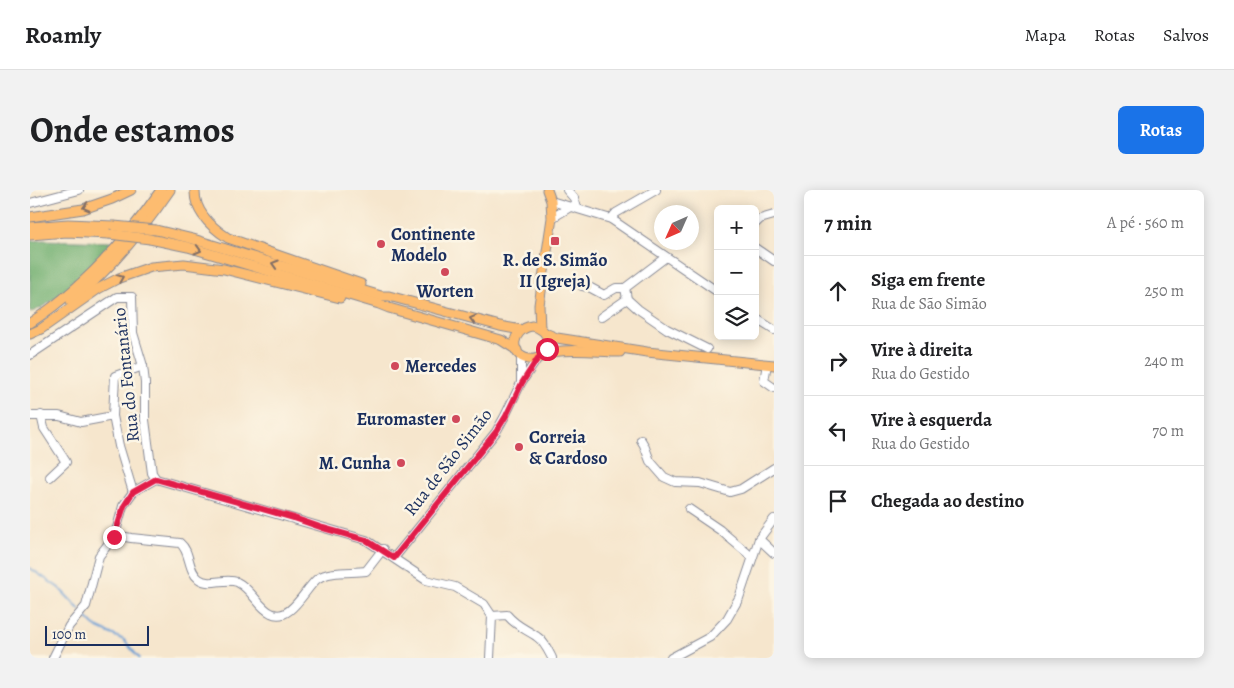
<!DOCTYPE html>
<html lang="pt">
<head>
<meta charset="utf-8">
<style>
  body { margin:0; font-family:Alegreya,serif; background:#f2f2f2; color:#202124 }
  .controls { position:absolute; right:15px; top:15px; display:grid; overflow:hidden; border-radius:8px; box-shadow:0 2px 12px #0003 }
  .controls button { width:45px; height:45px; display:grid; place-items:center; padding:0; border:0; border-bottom:1px solid #e0e0e0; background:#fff; color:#202124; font:25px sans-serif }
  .compass { position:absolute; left:624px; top:15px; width:45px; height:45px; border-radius:50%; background:#fff; box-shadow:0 2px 12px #0003; rotate:225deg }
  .scale { position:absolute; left:15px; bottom:12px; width:104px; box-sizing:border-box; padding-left:5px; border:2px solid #1b2f5e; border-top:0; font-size:14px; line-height:18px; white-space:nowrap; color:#1b2f5e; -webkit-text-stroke:4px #fcf5e5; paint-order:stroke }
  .stop { position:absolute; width:15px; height:15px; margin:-11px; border:4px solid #e11d48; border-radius:50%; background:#fff }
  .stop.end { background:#e11d48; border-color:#fff; box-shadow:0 1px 5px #0008 }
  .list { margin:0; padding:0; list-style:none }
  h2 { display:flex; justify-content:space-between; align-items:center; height:65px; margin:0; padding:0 20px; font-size:21px }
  h2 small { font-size:16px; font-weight:400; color:#757577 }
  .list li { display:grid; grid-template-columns:32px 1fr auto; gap:15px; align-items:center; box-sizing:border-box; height:70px; padding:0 20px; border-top:1px solid #e0e0e0 }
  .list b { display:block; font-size:19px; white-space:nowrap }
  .list p { margin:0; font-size:16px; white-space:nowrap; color:#757577 }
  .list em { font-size:16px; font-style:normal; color:#757577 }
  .icon { flex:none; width:28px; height:28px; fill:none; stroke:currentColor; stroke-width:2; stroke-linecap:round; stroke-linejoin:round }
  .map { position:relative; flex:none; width:744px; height:468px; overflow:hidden; border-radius:8px }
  header { display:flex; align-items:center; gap:30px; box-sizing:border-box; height:70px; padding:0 25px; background:#fff; border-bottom:1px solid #e0e0e0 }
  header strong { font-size:24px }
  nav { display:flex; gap:28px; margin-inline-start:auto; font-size:18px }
  .intro { display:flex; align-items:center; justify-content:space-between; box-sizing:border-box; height:120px; padding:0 30px }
  h1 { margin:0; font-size:35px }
  .button { padding:12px 22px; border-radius:8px; background:#1a73e8; color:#fff; font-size:18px; font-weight:700 }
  main { display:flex; gap:30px; padding:0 30px }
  aside { flex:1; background:#fff; border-radius:8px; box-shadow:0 2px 12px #0003 }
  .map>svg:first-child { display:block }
  .forest { fill:#71af70; stroke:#466f67 }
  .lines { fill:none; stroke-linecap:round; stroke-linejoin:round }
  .stream { stroke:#669dd4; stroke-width:2 }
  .minor-casing { stroke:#888a96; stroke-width:10 }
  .major-casing { stroke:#888a96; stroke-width:11 }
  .minor { stroke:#fff; stroke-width:8 }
  .major { stroke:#fdbc6f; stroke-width:9 }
  .major-bridge-casing { stroke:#888a96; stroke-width:11; stroke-linecap:butt }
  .major-bridge { stroke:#fdbc6f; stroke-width:9 }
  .oneway { stroke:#816e66 }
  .route { stroke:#e11d48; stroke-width:6 }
  .poi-dot { fill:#d1495b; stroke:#fcf5e5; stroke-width:2 }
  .labels { text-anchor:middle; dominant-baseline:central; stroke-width:5; stroke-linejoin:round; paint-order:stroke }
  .poi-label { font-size:18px; font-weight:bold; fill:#1b2f5e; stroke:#fcf5e5; text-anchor:start }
  .street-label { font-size:18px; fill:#1b2f5e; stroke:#fcf5e5 }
</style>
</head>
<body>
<header>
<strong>Roamly</strong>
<nav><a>Mapa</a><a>Rotas</a><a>Salvos</a></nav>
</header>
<div class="intro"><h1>Onde estamos</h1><a class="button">Rotas</a></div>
<main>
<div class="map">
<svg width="744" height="468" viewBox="0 0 744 468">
  <rect width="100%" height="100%" fill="#fcf5e5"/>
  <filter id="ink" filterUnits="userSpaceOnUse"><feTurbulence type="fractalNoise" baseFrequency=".02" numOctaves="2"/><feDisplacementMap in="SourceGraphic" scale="10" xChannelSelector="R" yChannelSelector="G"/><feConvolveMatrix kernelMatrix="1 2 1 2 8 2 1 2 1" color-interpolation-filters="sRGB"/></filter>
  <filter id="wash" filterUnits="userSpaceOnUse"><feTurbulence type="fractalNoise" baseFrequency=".0096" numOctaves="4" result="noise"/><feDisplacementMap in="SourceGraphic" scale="20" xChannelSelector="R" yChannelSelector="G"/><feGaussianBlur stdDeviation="1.12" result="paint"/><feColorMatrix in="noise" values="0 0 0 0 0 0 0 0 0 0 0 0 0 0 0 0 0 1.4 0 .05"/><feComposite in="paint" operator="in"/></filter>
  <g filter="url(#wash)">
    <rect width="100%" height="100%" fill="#f6e6cd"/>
    <path class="forest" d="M 13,50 L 82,52 C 62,81 33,108 0,123 L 0,51 Z"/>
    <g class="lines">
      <g class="stream">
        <polyline points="0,378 29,398 50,420"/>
        <polyline points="53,424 66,437 94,450 109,468"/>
      </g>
    </g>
  </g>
  <g filter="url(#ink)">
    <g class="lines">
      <g class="minor-casing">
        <g id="minor">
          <polyline points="537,0 544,8 547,18"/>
          <polyline points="521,11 581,29 688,102"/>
          <polyline points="0,13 49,0"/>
          <polyline points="522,28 540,17"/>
          <polyline points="581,29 586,23 626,0"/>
          <polyline points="725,34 730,29 744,25"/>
          <polyline points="725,58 744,71"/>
          <polyline points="552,96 559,97 574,105 586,98 595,98 636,67"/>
          <polyline points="595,98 597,109 608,119 637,139 677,159"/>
          <polyline points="571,127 597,109"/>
          <polyline points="725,128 744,140"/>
          <polyline points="0,165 87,107 102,107 103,143 113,176 115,193 115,230 122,283 126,289"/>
          <polyline points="491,166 491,193"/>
          <polyline points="737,174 734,191 744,198"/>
          <polyline points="11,225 14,238 36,272 20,287"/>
          <polyline points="0,226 29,226 51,232 83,226"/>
          <polyline points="611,250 614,255 620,271 634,287 645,292 670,293 700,302 711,299 744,278"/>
          <polyline points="103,302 89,256 83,226 85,186 113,176"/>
          <polyline points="659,319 690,340 722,367"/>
          <path d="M 85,345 L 101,348 L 150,353 C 161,362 157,380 169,389 C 180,397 195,387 207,392 C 222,399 228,417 241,423 C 260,433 275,399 287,389 C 299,380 322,383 336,381 L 353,359"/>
          <polyline points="729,349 744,363"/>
          <polyline points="364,368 466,242 475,226 491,193 508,168"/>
          <path d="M 462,426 L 477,425 C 486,436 494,438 506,446 C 514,451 518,460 522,468"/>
          <polyline points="23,468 39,436 56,416 69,366 85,345 93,316 103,302 126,289 336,350 396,390 425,397 454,414 462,426 460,468"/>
          <polyline points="641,468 680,447 697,429 709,408 729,349 744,329"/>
        </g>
      </g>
      <g class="major-casing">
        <g id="major">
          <path d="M 165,0 C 164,22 181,37 198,48 L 331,94"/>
          <polyline points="0,27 53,19 82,9 101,0"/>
          <polyline points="0,37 38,34 84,36"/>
          <polyline points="126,40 163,49 351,106 359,106 470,136 491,140"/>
          <polyline points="0,45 37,42 79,44"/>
          <polyline points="120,49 158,57 349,114 359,118 471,150 487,160"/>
          <path d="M 41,111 C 81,80 112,41 140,0"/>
          <path d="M 0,133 C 53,98 95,52 131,0"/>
          <polyline points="510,139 509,115 522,28 521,11 517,0"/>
          <polyline points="515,143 527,148 617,162 744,175"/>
          <polyline points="0,144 11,139 68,99 89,88 121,77 154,74 194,79 310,108"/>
          <path d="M 514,164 C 522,152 517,138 502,136 C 481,139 478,166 499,169 C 508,171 515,163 524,162 C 541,158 571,162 590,162"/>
        </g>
      </g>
      <use href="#minor" class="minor"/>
      <use href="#major" class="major"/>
      <g class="major-bridge-casing">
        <g id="major-bridge">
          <polyline points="84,36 126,40"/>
          <polyline points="79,44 120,49"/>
        </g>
      </g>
      <use href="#major-bridge" class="major-bridge"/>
    </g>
    <defs><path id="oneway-chevron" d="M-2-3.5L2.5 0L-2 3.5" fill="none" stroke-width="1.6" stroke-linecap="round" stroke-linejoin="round" transform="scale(1.25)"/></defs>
    <g class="oneway">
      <use href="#oneway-chevron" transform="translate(56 17) rotate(165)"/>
      <use href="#oneway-chevron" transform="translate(168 60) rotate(16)"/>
      <use href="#oneway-chevron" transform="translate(245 74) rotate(-163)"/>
      <use href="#oneway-chevron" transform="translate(90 88) rotate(-22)"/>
      <use href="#oneway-chevron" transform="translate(443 129) rotate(-165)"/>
    </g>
  </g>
  <g class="lines" filter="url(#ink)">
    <polyline class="route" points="84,347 94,316 103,302 126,289 264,328 293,338 336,350 364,368 466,242 476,226 492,193 508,168 514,164 517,159"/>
  </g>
  <g class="poi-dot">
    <rect x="520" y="46" width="10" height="10" rx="2.5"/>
    <circle cx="351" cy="54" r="5"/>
    <circle cx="415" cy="82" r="5"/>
    <circle cx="365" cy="176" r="5"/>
    <circle cx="426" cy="229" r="5"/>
    <circle cx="489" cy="257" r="5"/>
    <circle cx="371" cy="273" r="5"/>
  </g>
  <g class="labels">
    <g class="poi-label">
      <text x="361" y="44">Continente<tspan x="361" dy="21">Modelo</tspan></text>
      <text x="525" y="70" text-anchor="middle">R. de S. Simão<tspan x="525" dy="21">II (Igreja)</tspan></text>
      <text x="415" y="101" text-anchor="middle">Worten</text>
      <text x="375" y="176">Mercedes</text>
      <text x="416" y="229" text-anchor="end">Euromaster</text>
      <text x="499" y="247">Correia<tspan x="499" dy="21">&amp; Cardoso</tspan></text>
      <text x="361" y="273" text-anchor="end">M. Cunha</text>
    </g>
    <g class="street-label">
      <text transform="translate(96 185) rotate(-96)">Rua do Fontanário</text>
      <text transform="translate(418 272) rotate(-52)">Rua de São Simão</text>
    </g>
  </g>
</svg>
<div class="controls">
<button>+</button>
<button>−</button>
<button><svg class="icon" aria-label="layers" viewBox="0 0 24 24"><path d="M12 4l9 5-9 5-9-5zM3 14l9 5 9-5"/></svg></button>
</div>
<svg class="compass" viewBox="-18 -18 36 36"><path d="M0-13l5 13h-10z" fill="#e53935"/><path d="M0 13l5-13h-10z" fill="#757577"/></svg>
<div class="scale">100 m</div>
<div class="stop" style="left:517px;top:159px"></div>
<div class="stop end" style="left:84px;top:347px"></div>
</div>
<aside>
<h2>7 min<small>A pé · 560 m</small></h2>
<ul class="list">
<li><svg class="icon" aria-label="ahead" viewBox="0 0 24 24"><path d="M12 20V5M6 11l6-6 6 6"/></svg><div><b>Siga em frente</b><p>Rua de São Simão</p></div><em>250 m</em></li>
<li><svg class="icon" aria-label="right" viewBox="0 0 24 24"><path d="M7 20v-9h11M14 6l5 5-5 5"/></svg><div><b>Vire à direita</b><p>Rua do Gestido</p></div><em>240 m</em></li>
<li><svg class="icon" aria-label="left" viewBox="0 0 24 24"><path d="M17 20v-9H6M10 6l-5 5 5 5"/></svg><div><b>Vire à esquerda</b><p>Rua do Gestido</p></div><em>70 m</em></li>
<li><svg class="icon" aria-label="arrive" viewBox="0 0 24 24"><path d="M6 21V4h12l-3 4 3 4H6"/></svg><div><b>Chegada ao destino</b></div></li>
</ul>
</aside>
</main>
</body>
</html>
